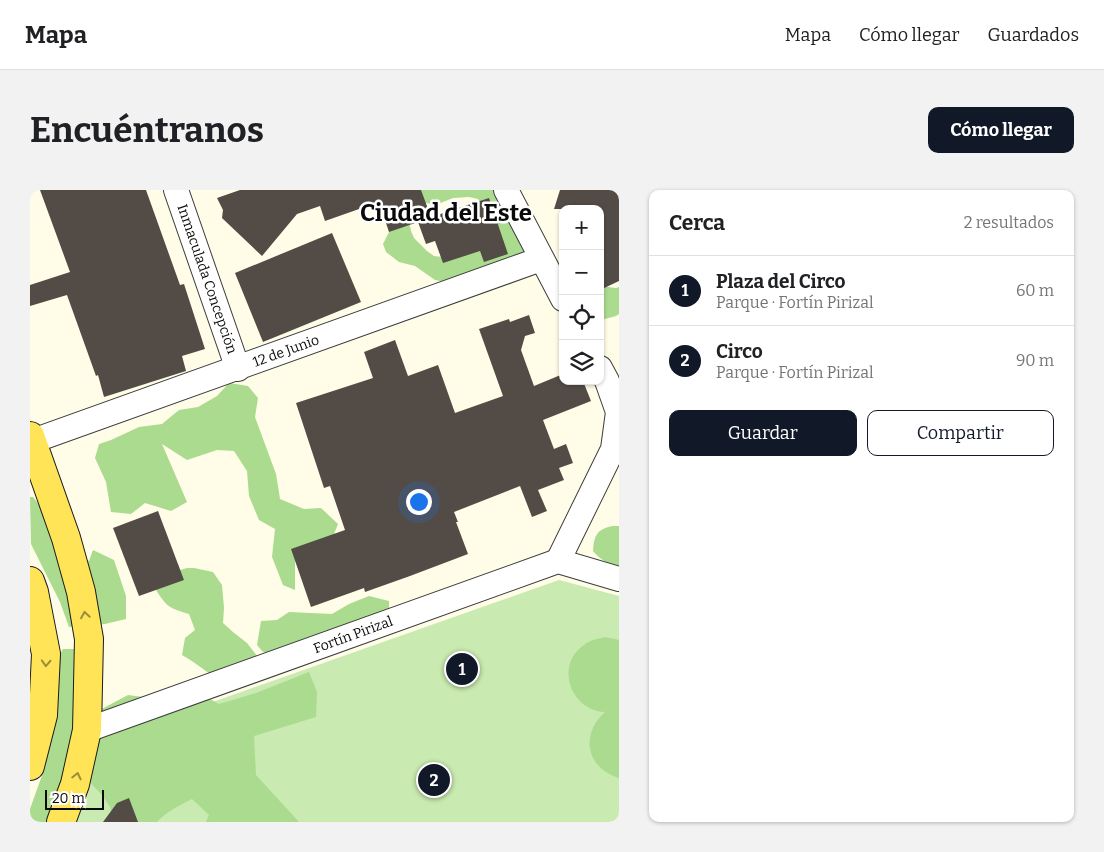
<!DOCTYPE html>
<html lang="es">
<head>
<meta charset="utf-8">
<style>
  body { margin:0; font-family:Bitter,serif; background:#f2f2f2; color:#202124 }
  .controls { position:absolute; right:15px; top:15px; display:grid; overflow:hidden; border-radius:10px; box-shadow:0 1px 4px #0004 }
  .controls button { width:45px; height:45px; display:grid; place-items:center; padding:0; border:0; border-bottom:1px solid #e0e0e0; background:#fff; color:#202124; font:25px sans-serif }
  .scale { position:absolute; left:15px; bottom:12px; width:59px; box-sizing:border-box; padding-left:5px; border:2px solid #0a0a0a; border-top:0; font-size:14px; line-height:18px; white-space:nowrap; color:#0a0a0a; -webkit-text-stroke:4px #fff; paint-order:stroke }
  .you { position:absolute; left:388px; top:311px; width:18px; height:18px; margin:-12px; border:4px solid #fff; border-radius:50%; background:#1a73e8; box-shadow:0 0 0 8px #1a73e833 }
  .badge { display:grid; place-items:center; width:32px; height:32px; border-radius:50%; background:#111827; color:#fff; font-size:16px; font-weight:700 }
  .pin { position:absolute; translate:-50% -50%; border:2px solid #fff; box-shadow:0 1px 5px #0006 }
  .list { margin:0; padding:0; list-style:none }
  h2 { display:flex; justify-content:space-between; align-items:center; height:65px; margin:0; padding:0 20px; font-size:21px }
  h2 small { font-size:16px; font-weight:400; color:#757577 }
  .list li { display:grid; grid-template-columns:32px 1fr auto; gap:15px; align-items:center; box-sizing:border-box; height:70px; padding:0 20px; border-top:1px solid #e0e0e0 }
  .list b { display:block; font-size:19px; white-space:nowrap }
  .list p { margin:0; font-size:16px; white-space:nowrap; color:#757577 }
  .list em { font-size:16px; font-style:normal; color:#757577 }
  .actions { display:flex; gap:10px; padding:15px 20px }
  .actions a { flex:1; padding:11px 0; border:1px solid #111827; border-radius:10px; text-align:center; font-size:18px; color:#111827 }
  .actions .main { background:#111827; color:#fff }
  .icon { flex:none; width:28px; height:28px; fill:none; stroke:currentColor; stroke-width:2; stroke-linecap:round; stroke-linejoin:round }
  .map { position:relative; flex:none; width:589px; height:632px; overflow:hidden; border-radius:10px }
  header { display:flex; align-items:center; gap:30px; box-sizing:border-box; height:70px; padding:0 25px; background:#fff; border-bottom:1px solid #e0e0e0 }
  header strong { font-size:24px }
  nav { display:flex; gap:28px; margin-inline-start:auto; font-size:18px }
  .intro { display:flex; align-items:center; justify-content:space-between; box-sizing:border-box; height:120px; padding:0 30px }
  h1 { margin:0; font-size:35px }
  .button { padding:12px 22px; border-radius:10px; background:#111827; color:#fff; font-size:18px; font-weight:700 }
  main { display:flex; gap:30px; padding:0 30px }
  aside { flex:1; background:#fff; border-radius:10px; box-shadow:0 1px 4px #0004 }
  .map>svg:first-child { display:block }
  .green { fill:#c9eab0 }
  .forest { fill:#abdb8f }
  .building { fill:#534c46 }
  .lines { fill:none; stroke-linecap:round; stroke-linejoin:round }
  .minor-casing { stroke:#3d3d3d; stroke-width:26 }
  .major-casing { stroke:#1b1b1b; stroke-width:30 }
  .minor { stroke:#fff; stroke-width:24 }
  .major { stroke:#ffe457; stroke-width:28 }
  .oneway { stroke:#9d8d38 }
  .labels { text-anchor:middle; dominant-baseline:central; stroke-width:5; stroke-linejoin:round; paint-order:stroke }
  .street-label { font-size:14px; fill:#0a0a0a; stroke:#fff }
  .town-label { font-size:24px; font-weight:bold; fill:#0a0a0a; stroke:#fff }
</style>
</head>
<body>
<header>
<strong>Mapa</strong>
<nav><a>Mapa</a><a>Cómo llegar</a><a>Guardados</a></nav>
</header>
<div class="intro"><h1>Encuéntranos</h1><a class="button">Cómo llegar</a></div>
<main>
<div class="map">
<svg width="589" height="632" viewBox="0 0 589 632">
  <rect width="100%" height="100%" fill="#fffce7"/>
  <polygon class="green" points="529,390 589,406 589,632 41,632 69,552"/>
  <g class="forest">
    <polygon points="388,0 465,0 498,64 421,93 405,90 385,76 369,72 356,62 353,54 359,42 379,32 381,41 384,48 397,61 404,66 412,67 452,17 448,9 439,7 423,8 408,14 392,13"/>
    <polygon points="570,96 586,98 589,97 589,124 586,126 571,130"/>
    <polygon points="199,193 218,196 228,208 225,227 246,284 250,309 274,319 291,318 308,334 300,354 265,364 265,400 253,395 242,367 245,339 229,330 219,306 217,281 204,261 187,260 157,270 132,254 157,312 141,321 115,313 101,324 81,322 76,292 65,268 69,254 81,250 109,237 132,234 149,220 168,217 187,206"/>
    <polygon points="0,307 3,307 21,330 30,361 59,371 63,360 84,370 96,406 96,429 75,434 39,437 30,412 1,354"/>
    <path d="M 583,336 L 589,336 L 589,379 C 579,375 570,369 563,361 C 564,345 567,339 583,336 Z"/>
    <path d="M 157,378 L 164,378 L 183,382 L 192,395 L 194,418 L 193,433 L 203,442 L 217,453 L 228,467 L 197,496 C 182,486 168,474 152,465 L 155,448 L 165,440 L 159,424 C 139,418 137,417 126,400 L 130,388 L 140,383 Z"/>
    <polygon points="339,406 359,411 359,442 278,469 233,462 227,455 231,431 247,430 259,422 302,424 319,414"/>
    <path d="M 575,447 L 589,450 L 589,588 C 556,578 550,544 575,522 C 541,521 524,475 554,455 C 560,450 567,449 575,447 Z"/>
    <polygon points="33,459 46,459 54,485 41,563 17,632 0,632 0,619 15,577 22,533 26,472"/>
    <path d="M 279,482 L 287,502 L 286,527 L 224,546 L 226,585 L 269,632 L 176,632 L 179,625 L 162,609 C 150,615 136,622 127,632 L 83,632 L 80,617 L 72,605 L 57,589 L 68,521 L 98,505 L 121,508 L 164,500 L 189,514 L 226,503 Z"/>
  </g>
  <g class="building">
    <polygon points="10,0 116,0 150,95 154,94 175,159 152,166 156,181 74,207 68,185 66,186 37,105 0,116 0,95 40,82"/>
    <polygon points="210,0 391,0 401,27 389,31 459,8 478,64 454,72 450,61 413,73 405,51 396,54 388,32 359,42 349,12 295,31 290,16 267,24 232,66 192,28 193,20 187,8"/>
    <polygon points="530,0 589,0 589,91 570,100 570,19 524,19"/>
    <polygon points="302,43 331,112 233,152 205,83"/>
    <polygon points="499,125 505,143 495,146 491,160 504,196 533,184 533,191 553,191 561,211 513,230 524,259 536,254 543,273 529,278 534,290 508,300 517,321 502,327 490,296 424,322 428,332 426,332 438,364 380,386 335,402 334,398 281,417 261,359 315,340 300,296 294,298 266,213 343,188 334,162 365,150 378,186 408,175 425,223 473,206 449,139 479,129 480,132"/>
    <polygon points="128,321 154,390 109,406 83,338"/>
    <polygon points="99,608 108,632 73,632 87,613"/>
  </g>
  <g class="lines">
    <g class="minor-casing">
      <g id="minor">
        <polyline points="146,0 208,179"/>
        <polyline points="476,0 533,109"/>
        <polyline points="0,252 511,69"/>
        <polyline points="528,371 583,259 588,222 577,191 570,178"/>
        <polyline points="57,540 528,371 589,389"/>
      </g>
    </g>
    <g class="major-casing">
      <g id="major">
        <polyline points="0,246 36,348 51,402 59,449 57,540 45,594 31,632"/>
        <polyline points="0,391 4,402 16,464 13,525 0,576"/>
      </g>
    </g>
    <use href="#minor" class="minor"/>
    <use href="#major" class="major"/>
  </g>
  <defs><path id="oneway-chevron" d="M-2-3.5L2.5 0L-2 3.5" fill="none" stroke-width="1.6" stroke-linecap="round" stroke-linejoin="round" transform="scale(1.25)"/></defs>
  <g class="oneway">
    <use href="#oneway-chevron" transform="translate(55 425) rotate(-99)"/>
    <use href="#oneway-chevron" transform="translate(16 473) rotate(93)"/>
    <use href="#oneway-chevron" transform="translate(47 586) rotate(-77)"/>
  </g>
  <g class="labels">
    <g class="street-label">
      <text transform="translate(177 89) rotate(71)">Inmaculada Concepción</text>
      <text transform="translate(256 161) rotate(-20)">12 de Junio</text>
      <text transform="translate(323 445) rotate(-20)">Fortín Pirizal</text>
    </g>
    <g class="town-label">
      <text x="416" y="23">Ciudad del Este</text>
    </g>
  </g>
</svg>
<div class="controls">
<button>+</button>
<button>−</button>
<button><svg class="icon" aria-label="locate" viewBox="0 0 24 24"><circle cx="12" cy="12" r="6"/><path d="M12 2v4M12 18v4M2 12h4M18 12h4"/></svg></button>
<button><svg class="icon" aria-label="layers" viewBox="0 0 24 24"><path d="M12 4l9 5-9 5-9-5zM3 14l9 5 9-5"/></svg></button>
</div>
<div class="scale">20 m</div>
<div class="you"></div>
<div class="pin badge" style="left:432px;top:479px">1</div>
<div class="pin badge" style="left:404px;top:590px">2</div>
</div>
<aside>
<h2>Cerca<small>2 resultados</small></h2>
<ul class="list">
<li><span class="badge">1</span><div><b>Plaza del Circo</b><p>Parque · Fortín Pirizal</p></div><em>60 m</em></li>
<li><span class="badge">2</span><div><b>Circo</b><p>Parque · Fortín Pirizal</p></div><em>90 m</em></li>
</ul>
<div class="actions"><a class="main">Guardar</a><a>Compartir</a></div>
</aside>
</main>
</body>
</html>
